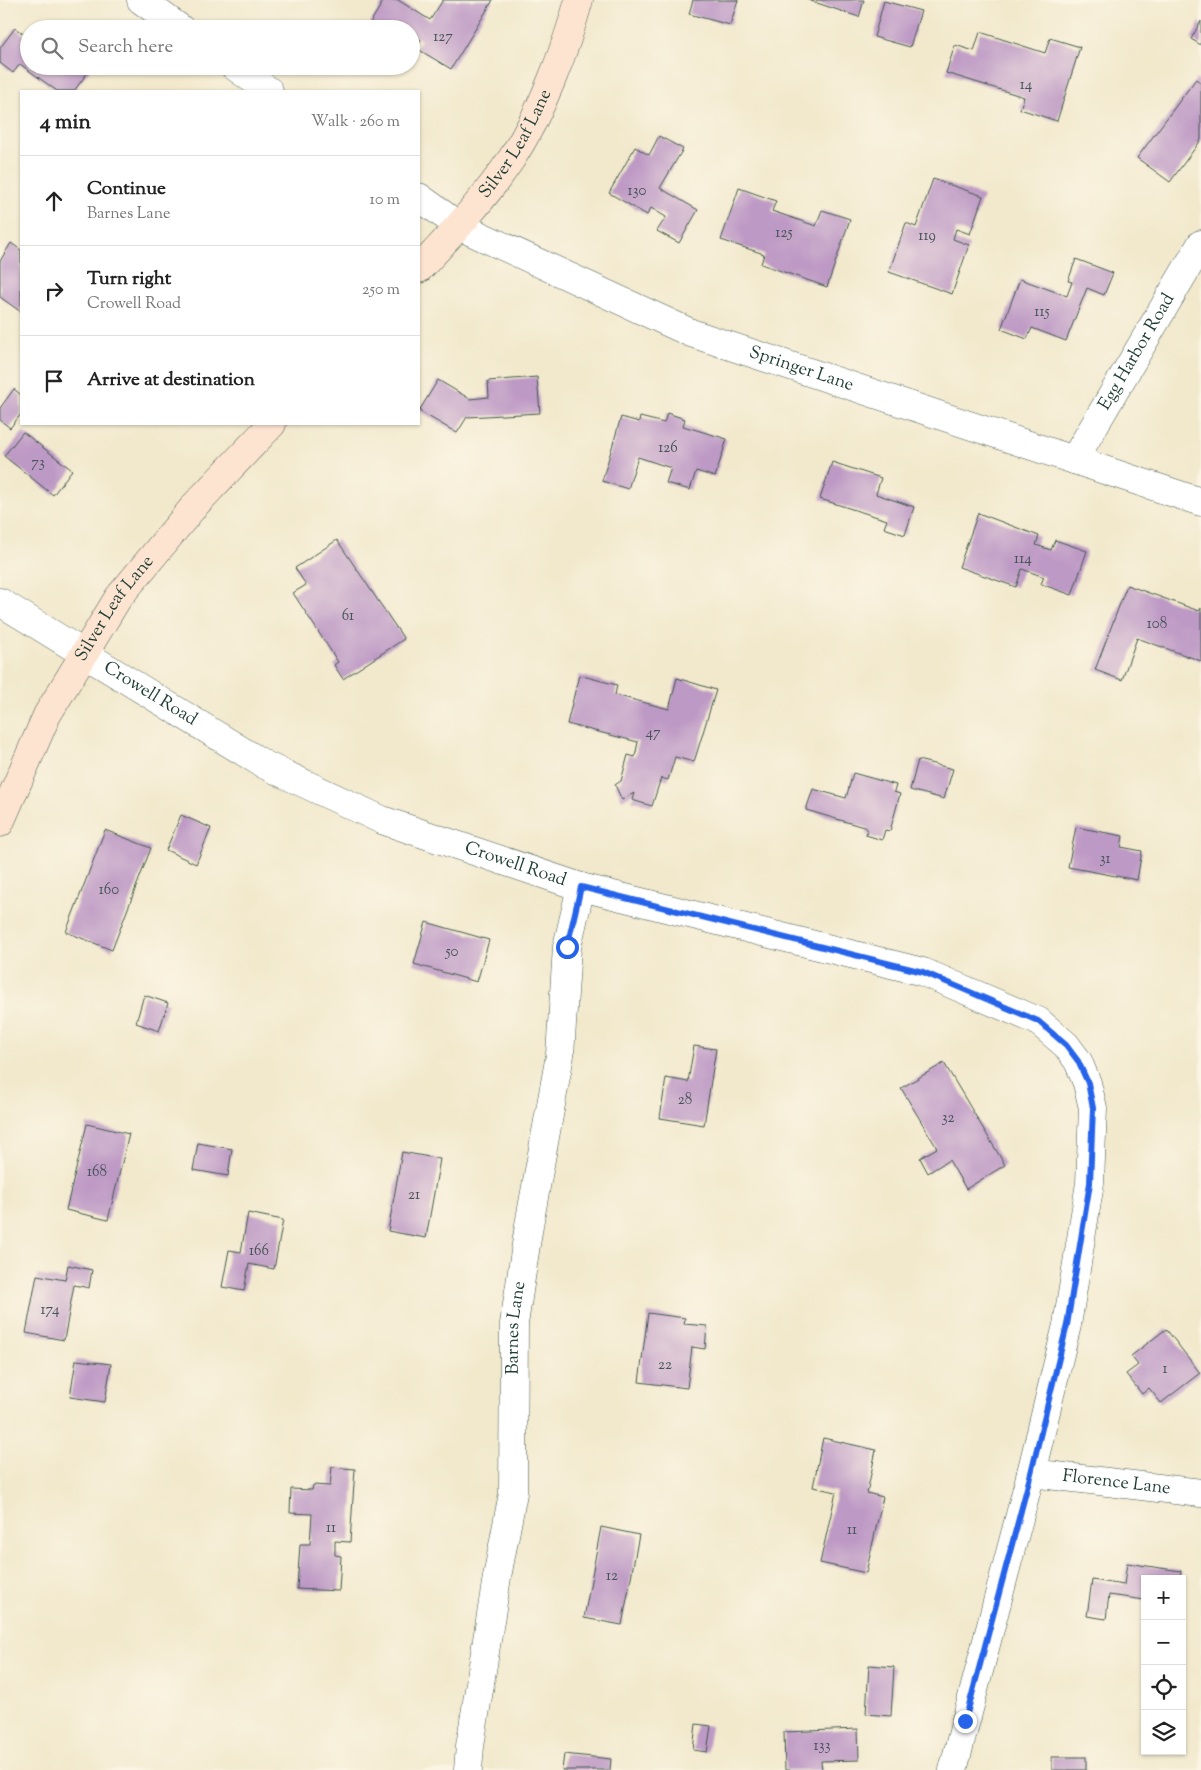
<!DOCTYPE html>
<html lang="en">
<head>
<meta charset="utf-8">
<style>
  body { margin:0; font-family:"Sorts Mill Goudy",serif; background:#f2f2f2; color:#222 }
  .controls { position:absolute; right:15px; bottom:15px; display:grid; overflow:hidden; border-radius:0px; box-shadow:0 1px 4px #0004 }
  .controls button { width:45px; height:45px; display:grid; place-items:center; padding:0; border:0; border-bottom:1px solid #e0e0e0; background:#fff; color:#222; font:25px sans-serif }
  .stop { position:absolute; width:15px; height:15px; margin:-11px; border:4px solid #2563eb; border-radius:50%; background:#fff }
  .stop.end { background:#2563eb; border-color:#fff; box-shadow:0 1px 5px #0008 }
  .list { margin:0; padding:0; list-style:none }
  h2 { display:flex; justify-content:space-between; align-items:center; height:65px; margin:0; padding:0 20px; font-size:21px }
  h2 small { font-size:16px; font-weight:400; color:#767676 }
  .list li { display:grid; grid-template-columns:32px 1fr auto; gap:15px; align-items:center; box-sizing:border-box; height:90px; padding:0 20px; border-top:1px solid #e0e0e0 }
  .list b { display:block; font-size:19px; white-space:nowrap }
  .list p { margin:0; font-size:16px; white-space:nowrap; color:#767676 }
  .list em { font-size:16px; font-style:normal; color:#767676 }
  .icon { flex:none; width:28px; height:28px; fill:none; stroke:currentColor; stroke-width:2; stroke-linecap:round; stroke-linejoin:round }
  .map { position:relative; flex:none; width:1201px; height:1770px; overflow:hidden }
  .search { position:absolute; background:#fff; box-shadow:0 1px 4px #0004; left:20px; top:20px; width:400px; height:55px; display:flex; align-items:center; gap:12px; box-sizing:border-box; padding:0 18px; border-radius:28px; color:#767676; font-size:19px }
  .panel { position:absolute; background:#fff; box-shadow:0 1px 4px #0004; left:20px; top:90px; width:400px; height:335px; border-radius:0px }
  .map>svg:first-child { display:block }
  .building { fill:#bd99c5 }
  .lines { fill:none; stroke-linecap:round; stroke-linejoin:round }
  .street-casing { stroke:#3f574b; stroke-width:29 }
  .secondary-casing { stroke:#3f574b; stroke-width:29 }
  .street { stroke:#fff; stroke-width:28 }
  .secondary { stroke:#fde4d1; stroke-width:28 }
  .route { stroke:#2563eb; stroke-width:6 }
  .labels { text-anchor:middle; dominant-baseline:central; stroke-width:4; stroke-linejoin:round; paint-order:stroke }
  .number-label { font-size:15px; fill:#465458 }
  .street-label { font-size:18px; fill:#1f3d34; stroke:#fcf5e5 }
</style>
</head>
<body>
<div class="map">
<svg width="1201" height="1770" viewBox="0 0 1201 1770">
  <rect width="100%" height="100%" fill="#fcf5e5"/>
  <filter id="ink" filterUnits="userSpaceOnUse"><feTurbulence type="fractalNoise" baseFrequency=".02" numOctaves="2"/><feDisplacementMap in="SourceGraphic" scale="10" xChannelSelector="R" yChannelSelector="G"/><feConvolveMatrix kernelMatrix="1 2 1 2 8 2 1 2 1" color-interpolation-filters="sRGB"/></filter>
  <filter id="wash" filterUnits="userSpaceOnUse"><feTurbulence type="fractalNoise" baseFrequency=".0096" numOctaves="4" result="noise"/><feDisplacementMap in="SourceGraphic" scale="20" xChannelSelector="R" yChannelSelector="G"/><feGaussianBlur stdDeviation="1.12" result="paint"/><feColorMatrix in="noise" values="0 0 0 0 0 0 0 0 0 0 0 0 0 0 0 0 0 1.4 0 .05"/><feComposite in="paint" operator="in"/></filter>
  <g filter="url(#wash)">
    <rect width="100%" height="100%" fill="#f2e9cd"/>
    <g id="blocks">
      <g class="building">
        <polygon points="384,0 398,0 430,20 443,0 493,0 451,69 416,48 421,40 411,34 411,29 401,27 400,29 379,29 370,23"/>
        <polygon points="693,0 738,0 730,25 689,14"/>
        <polygon points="808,0 864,0 859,17"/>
        <polygon points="884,1 921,11 910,47 874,37"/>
        <polygon points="1201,21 1201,45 1191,39"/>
        <polygon points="15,28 29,38 29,66 89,66 91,68 74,91 57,91 20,64 13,73 0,63 0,48"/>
        <polygon points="980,32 1045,53 1050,38 1080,47 1057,121 1020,109 1024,97 946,73 955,45 974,51"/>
        <polygon points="1196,79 1201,83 1201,140 1170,182 1137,158"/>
        <polygon points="659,136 683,149 660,188 698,210 679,243 657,231 666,217 651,208 647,215 609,193 635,147 649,155"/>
        <polygon points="933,179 983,196 970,234 956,229 953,239 969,245 952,294 889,272 906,223 916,227"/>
        <polygon points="739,188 776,201 772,211 816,226 822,210 850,219 827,287 761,264 764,254 721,240"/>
        <polygon points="11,243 21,250 21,312 0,297 0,261"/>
        <polygon points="1076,259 1113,273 1104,295 1087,288 1066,341 1032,328 1027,339 1001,329 1020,279 1067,296 1072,282 1068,281"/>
        <polygon points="537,377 540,413 467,417 457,433 419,411 438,380 470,399 489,397 488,381"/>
        <polygon points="14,389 21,395 21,414 10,428 0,420 0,408"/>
        <polygon points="667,413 685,419 683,426 727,439 715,477 696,471 690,490 666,483 671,468 638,457 628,489 602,481 621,417 639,422 640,417 664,423"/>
        <polygon points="23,432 72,470 53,495 4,456"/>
        <polygon points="832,462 881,478 876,494 914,507 905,535 884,528 887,520 820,499"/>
        <polygon points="978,513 1039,536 1036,545 1051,550 1055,540 1087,551 1072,595 1041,584 1044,577 1022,569 1016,587 959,567"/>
        <polygon points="337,540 404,639 343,679 334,665 338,662 293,593 306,585 295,568"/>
        <polygon points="1127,585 1199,611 1201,608 1201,661 1137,638 1122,680 1095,670"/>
        <polygon points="579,675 617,685 615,695 669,709 677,678 716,690 694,762 675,757 668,780 661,778 652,806 632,800 634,793 622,800 615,785 621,781 628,755 635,757 638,742 567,724"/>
        <polygon points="918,760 953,769 944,799 910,790"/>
        <polygon points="853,773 896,785 894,792 900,794 890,831 885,830 882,840 866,835 867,828 806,810 813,789 846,798"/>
        <polygon points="181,815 211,828 196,864 166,850"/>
        <polygon points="1076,827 1123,836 1121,847 1142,851 1137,880 1068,867"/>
        <polygon points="105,830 151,848 112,950 66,932"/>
        <polygon points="426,922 489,940 477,982 414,964"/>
        <polygon points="144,995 168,1003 159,1031 136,1023"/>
        <polygon points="694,1046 716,1049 704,1125 660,1118 666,1078 688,1082"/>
        <polygon points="944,1063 1005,1165 966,1189 949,1160 928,1173 920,1158 937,1148 901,1088"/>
        <polygon points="87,1124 129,1134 108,1220 66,1210"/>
        <polygon points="198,1143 232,1149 228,1176 193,1170"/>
        <polygon points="402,1152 440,1159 426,1238 388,1231"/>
        <polygon points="248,1213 283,1220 274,1269 249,1264 244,1291 222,1287 229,1250 241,1252"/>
        <polygon points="68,1265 92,1270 89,1288 74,1285 64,1340 26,1333 37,1275 65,1280"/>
        <polygon points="648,1313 685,1318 684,1324 707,1326 705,1349 692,1347 687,1388 639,1382"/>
        <polygon points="1166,1329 1200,1373 1161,1403 1149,1388 1142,1394 1126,1374 1138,1365 1131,1356"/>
        <polygon points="76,1360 111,1364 105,1402 70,1397"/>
        <polygon points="823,1438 876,1450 867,1493 883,1497 866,1573 820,1563 836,1492 813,1487"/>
        <polygon points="332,1467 355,1469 350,1542 335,1541 335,1555 341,1556 339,1591 297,1589 300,1544 310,1544 312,1514 290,1513 291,1489 312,1490 313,1485 330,1486"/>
        <polygon points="601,1527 639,1535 622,1625 584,1618"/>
        <polygon points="1127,1563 1181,1571 1180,1579 1145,1579 1145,1600 1109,1595 1106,1619 1087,1616 1092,1580 1124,1585"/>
        <polygon points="869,1665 894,1667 891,1716 866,1714"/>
        <polygon points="696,1724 711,1726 707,1752 693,1750"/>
        <polygon points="858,1729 859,1760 821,1761 822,1770 785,1770 784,1732"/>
        <polygon points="564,1754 611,1759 610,1770 562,1770"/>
        <rect x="1052" y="1757" width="34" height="13"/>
      </g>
    </g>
  </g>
  <g filter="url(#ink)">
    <use href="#blocks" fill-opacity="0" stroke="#3f574b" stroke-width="1"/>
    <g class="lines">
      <g class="street-casing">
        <g id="street">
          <polyline points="141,0 181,29"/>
          <polyline points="234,66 269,91"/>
          <path id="s1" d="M 419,197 L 459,226 L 691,333 L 1201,502"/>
          <path id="s2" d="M 1074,460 L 1201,244"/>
          <path id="s3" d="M 0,602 L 265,765 L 382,820 L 581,887 L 923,972 L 1038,1021 L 1066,1045 L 1078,1061 L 1087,1083 L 1093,1108 L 1090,1183 L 1067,1325 L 1031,1473 L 953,1770"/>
          <path id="s4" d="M 1031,1473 L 1201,1493"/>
          <path id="s5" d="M 468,1770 L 470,1746 L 497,1577 L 513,1493 L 514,1324 L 529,1225 L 560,1055 L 567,947 L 581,887"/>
        </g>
      </g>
      <g class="secondary-casing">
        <g id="secondary">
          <path id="s6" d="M 419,269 C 452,234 485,198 512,158 C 541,113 565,51 579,0"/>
          <path id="s7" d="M 0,823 L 47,715 L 118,598 L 196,504 L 272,424"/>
        </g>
      </g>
      <use href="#street" class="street"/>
      <use href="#secondary" class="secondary"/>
    </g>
  </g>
  <g class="lines" filter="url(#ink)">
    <polyline class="route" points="567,947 581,887 923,972 1038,1021 1066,1045 1078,1061 1088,1083 1093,1108 1092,1132 1090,1183 1067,1325 1031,1473 965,1721"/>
  </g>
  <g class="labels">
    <g class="number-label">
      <text x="443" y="37">127</text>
      <text x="1026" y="85">14</text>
      <text x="637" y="191">130</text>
      <text x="784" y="233">125</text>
      <text x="927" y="236">119</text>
      <text x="1042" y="312">115</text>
      <text x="668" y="448">126</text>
      <text x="38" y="463">73</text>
      <text x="1023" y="559">114</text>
      <text x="348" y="616">61</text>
      <text x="1157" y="624">108</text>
      <text x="653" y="733">47</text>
      <text x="1105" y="859">31</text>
      <text x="109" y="890">160</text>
      <text x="452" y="952">50</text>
      <text x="685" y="1100">28</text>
      <text x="948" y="1118">32</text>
      <text x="97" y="1172">168</text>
      <text x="414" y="1195">21</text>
      <text x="259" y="1251">166</text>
      <text x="50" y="1310">174</text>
      <text x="665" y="1365">22</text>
      <text x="1165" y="1369">1</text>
      <text x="331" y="1528">11</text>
      <text x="852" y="1530">11</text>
      <text x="612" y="1576">12</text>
      <text x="822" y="1746">133</text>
    </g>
    <g class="street-label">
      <text stroke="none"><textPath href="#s6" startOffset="159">Silver Leaf Lane</textPath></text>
      <text stroke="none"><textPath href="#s2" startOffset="125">Egg Harbor Road</textPath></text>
      <text stroke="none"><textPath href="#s1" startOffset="421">Springer Lane</textPath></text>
      <text stroke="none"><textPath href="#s7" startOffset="244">Silver Leaf Lane</textPath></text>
      <text stroke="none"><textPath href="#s3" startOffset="176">Crowell Road</textPath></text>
      <text stroke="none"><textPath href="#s3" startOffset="581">Crowell Road</textPath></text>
      <text stroke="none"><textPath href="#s5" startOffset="446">Barnes Lane</textPath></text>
      <text stroke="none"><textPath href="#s4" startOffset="86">Florence Lane</textPath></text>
    </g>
  </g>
</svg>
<div class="controls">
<button>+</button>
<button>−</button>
<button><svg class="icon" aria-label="locate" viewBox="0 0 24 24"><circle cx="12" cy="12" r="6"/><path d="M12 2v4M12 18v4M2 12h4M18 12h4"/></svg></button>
<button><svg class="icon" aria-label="layers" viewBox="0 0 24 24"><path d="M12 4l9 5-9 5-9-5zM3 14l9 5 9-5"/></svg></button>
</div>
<div class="stop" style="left:567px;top:947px"></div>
<div class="stop end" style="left:965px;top:1721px"></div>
<div class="search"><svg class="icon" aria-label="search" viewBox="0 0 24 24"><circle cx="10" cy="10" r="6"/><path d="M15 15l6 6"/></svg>Search here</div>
<section class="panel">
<h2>4 min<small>Walk · 260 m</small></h2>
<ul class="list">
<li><svg class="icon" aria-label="ahead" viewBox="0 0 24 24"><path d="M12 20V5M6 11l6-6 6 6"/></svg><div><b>Continue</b><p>Barnes Lane</p></div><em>10 m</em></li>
<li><svg class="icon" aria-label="right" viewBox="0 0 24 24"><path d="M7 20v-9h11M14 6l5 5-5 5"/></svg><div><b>Turn right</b><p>Crowell Road</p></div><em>250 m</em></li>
<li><svg class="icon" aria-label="arrive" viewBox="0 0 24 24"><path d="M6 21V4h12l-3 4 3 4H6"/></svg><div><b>Arrive at destination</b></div></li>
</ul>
</section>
</div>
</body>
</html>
